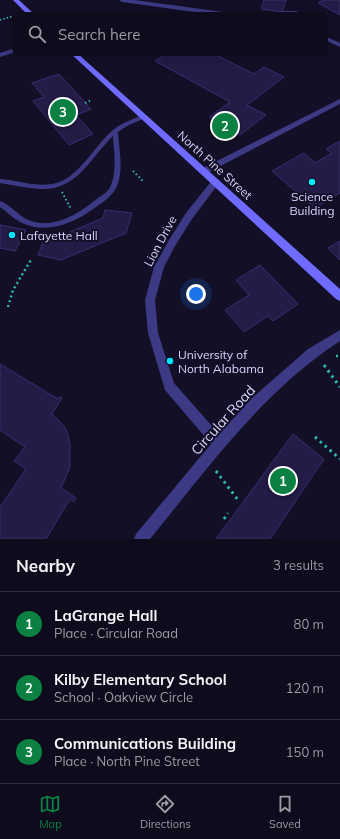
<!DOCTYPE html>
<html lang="en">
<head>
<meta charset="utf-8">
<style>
  body { margin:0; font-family:Mulish,sans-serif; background:#1c1929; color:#f1f3f6 }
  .you { position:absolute; left:196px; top:294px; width:14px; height:14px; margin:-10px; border:3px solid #fff; border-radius:50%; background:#1a73e8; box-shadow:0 0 0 6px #1a73e833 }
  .badge { display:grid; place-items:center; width:26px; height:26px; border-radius:50%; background:#0b8043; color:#fff; font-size:13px; font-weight:700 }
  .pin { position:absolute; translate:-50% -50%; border:2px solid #fff; box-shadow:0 1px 4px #0006 }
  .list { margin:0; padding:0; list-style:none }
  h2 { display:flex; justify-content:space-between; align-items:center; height:52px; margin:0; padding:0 16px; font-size:17px }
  h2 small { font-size:13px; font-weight:400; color:#9b9ba3 }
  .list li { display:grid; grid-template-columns:26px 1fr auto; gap:12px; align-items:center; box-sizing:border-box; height:64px; padding:0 16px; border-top:1px solid #2e2b3b }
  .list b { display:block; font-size:15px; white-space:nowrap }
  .list p { margin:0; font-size:13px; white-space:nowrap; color:#9b9ba3 }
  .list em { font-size:13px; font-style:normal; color:#9b9ba3 }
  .icon { flex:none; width:22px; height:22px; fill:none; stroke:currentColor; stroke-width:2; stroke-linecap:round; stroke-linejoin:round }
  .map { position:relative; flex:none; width:340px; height:539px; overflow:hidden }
  .search { position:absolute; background:#0e0b1c; box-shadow:0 4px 16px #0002; left:12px; right:12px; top:12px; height:44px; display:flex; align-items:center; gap:10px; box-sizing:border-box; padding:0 14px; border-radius:8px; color:#9b9ba3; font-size:15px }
  .sheet { height:244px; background:#0e0b1c }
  nav { display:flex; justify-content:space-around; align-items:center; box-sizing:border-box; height:56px; border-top:1px solid #2e2b3b; background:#0e0b1c; font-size:11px; color:#9b9ba3 }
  nav a { display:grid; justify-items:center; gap:2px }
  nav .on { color:#0b8043 }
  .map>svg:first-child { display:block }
  .building { fill:#241b47; stroke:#3b2d73 }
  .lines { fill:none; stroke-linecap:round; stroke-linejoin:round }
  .path-far3 { stroke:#2fb8b0; stroke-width:1.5; stroke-dasharray:1.5 2; stroke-linecap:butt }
  .path-far2 { stroke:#2fb8b0; stroke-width:2; stroke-dasharray:1.5 2.5; stroke-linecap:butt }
  .path-far1 { stroke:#2fb8b0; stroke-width:2.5; stroke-dasharray:2 3; stroke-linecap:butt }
  .path { stroke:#2fb8b0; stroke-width:3; stroke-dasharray:2.5 4; stroke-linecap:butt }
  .service { fill:#3d3a85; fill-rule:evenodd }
  .minor { fill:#3d3a85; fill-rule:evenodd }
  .secondary { fill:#6f6bff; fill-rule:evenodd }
  .poi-dot { fill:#00e5ff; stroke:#130f26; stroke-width:1.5 }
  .labels { text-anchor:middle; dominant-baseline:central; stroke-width:4; stroke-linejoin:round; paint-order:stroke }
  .street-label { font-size:12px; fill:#d9d4ff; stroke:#130f26 }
  .poi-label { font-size:12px; fill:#d9d4ff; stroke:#130f26; text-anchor:start }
  .near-street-label { font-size:14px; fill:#d9d4ff; stroke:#130f26 }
</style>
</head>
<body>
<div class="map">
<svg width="340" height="539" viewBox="0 0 340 539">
  <rect width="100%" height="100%" fill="#130f26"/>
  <g class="building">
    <polygon points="264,0 286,0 282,12 261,9"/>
    <polygon points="324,0 340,0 340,15 318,3"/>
    <polygon points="162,53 212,53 254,74 264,67 284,77 247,105 266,115 240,135 209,117 230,102 155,61 163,56 159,54"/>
    <polygon points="59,74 91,109 76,115 93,134 69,145 33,101 44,97 32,83"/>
    <polygon points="340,141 340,193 315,208 272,171 304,153 315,163 332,153 326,149"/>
    <polygon points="105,210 132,213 126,233 61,260 38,255 46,235 61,236 103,218"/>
    <polygon points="0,225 26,230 15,251 0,248"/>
    <polygon points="340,241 340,260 328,248"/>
    <polygon points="260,265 298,304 273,321 268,316 244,332 225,310 249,295 236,280"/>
    <polygon points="0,364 58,399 59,397 62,398 52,414 64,426 68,435 70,445 70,467 61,488 76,498 74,502 70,499 46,539 0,539 0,507 26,469 14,461 25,447 0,430"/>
    <polygon points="293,434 324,459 270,539 216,539"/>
  </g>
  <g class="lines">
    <polyline class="path-far3" points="0,20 13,16"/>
    <g class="path-far2">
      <polyline points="85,103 92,100"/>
      <polyline points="133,171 143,181"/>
      <polyline points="62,192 71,209"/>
    </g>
    <g class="path-far1">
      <polyline points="8,307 13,290 32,258"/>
      <polyline points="336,356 340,356"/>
    </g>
    <g class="path">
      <polyline points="324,365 340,387"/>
      <polyline points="315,437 340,459"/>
      <polyline points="216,471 238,500"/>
      <polyline points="224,519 228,513"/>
    </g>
    <path class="service" d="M 143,115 L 146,117 L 145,118 L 127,126 L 118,132 C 119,149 124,170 117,186 C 113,196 102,203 93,209 C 73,224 46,234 22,223 C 14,219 7,212 0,207 L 0,201 C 11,205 19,217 31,221 C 55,229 80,213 98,198 C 103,195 109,191 111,185 C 117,171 114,152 113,136 C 90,158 77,191 40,189 C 27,188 13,185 0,183 L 0,179 C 17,180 35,187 52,184 C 78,180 94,146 113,130 C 121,123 133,119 143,115 Z"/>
    <g class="minor">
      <polygon points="119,0 135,0 230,13 233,15 217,15 122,2"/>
      <polygon points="281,11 296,11 306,15 271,15"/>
      <polygon points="325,36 340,43 340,47 325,40"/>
      <polygon points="15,48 15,52 0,57 0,53"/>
      <polygon points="340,99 340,104 207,173 204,174 200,171 201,169"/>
      <path d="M 216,178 L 220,181 L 219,183 L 192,219 L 175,246 L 164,267 L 155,300 L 158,333 L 174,383 L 219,434 L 252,398 L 308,349 L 340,330 L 340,341 C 262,392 208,468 150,539 L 134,539 L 136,534 L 211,444 L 165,390 L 148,333 L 145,300 L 154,267 L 169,240 L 186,213 L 213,179 Z"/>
    </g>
    <g class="secondary">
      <polygon points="13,0 19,0 35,15 28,15"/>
      <polygon points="70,53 77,53 340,289 340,301 336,299"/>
    </g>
  </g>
  <g class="poi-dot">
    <circle cx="312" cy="182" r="4"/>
    <circle cx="12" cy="235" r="4"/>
    <circle cx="170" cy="361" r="4"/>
  </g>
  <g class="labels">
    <g class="street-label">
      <text transform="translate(215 165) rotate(42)">North Pine Street</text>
      <text transform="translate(160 241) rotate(-62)">Lion Drive</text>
    </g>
    <g class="poi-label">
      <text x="312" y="196" text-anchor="middle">Science<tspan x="312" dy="14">Building</tspan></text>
      <text x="20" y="235">Lafayette Hall</text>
      <text x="178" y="354">University of<tspan x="178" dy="14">North Alabama</tspan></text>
    </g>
    <g class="near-street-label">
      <text transform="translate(223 420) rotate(-48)">Circular Road</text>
    </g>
  </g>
</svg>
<div class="you"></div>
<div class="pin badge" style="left:283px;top:481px">1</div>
<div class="pin badge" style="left:225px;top:126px">2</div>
<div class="pin badge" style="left:63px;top:112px">3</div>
<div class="search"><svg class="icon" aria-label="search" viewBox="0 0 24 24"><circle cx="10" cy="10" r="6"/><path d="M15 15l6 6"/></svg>Search here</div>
</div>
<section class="sheet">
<h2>Nearby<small>3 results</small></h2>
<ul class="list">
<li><span class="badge">1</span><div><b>LaGrange Hall</b><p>Place · Circular Road</p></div><em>80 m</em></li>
<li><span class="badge">2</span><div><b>Kilby Elementary School</b><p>School · Oakview Circle</p></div><em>120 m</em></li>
<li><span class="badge">3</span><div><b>Communications Building</b><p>Place · North Pine Street</p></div><em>150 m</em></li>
</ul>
</section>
<nav>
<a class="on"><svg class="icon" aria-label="map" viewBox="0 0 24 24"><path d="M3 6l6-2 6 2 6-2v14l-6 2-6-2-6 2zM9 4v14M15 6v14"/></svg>Map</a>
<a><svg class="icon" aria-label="directions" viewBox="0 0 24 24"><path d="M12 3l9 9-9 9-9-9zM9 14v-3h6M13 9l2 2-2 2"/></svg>Directions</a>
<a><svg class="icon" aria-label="saved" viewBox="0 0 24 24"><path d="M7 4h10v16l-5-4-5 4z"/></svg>Saved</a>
</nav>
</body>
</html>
